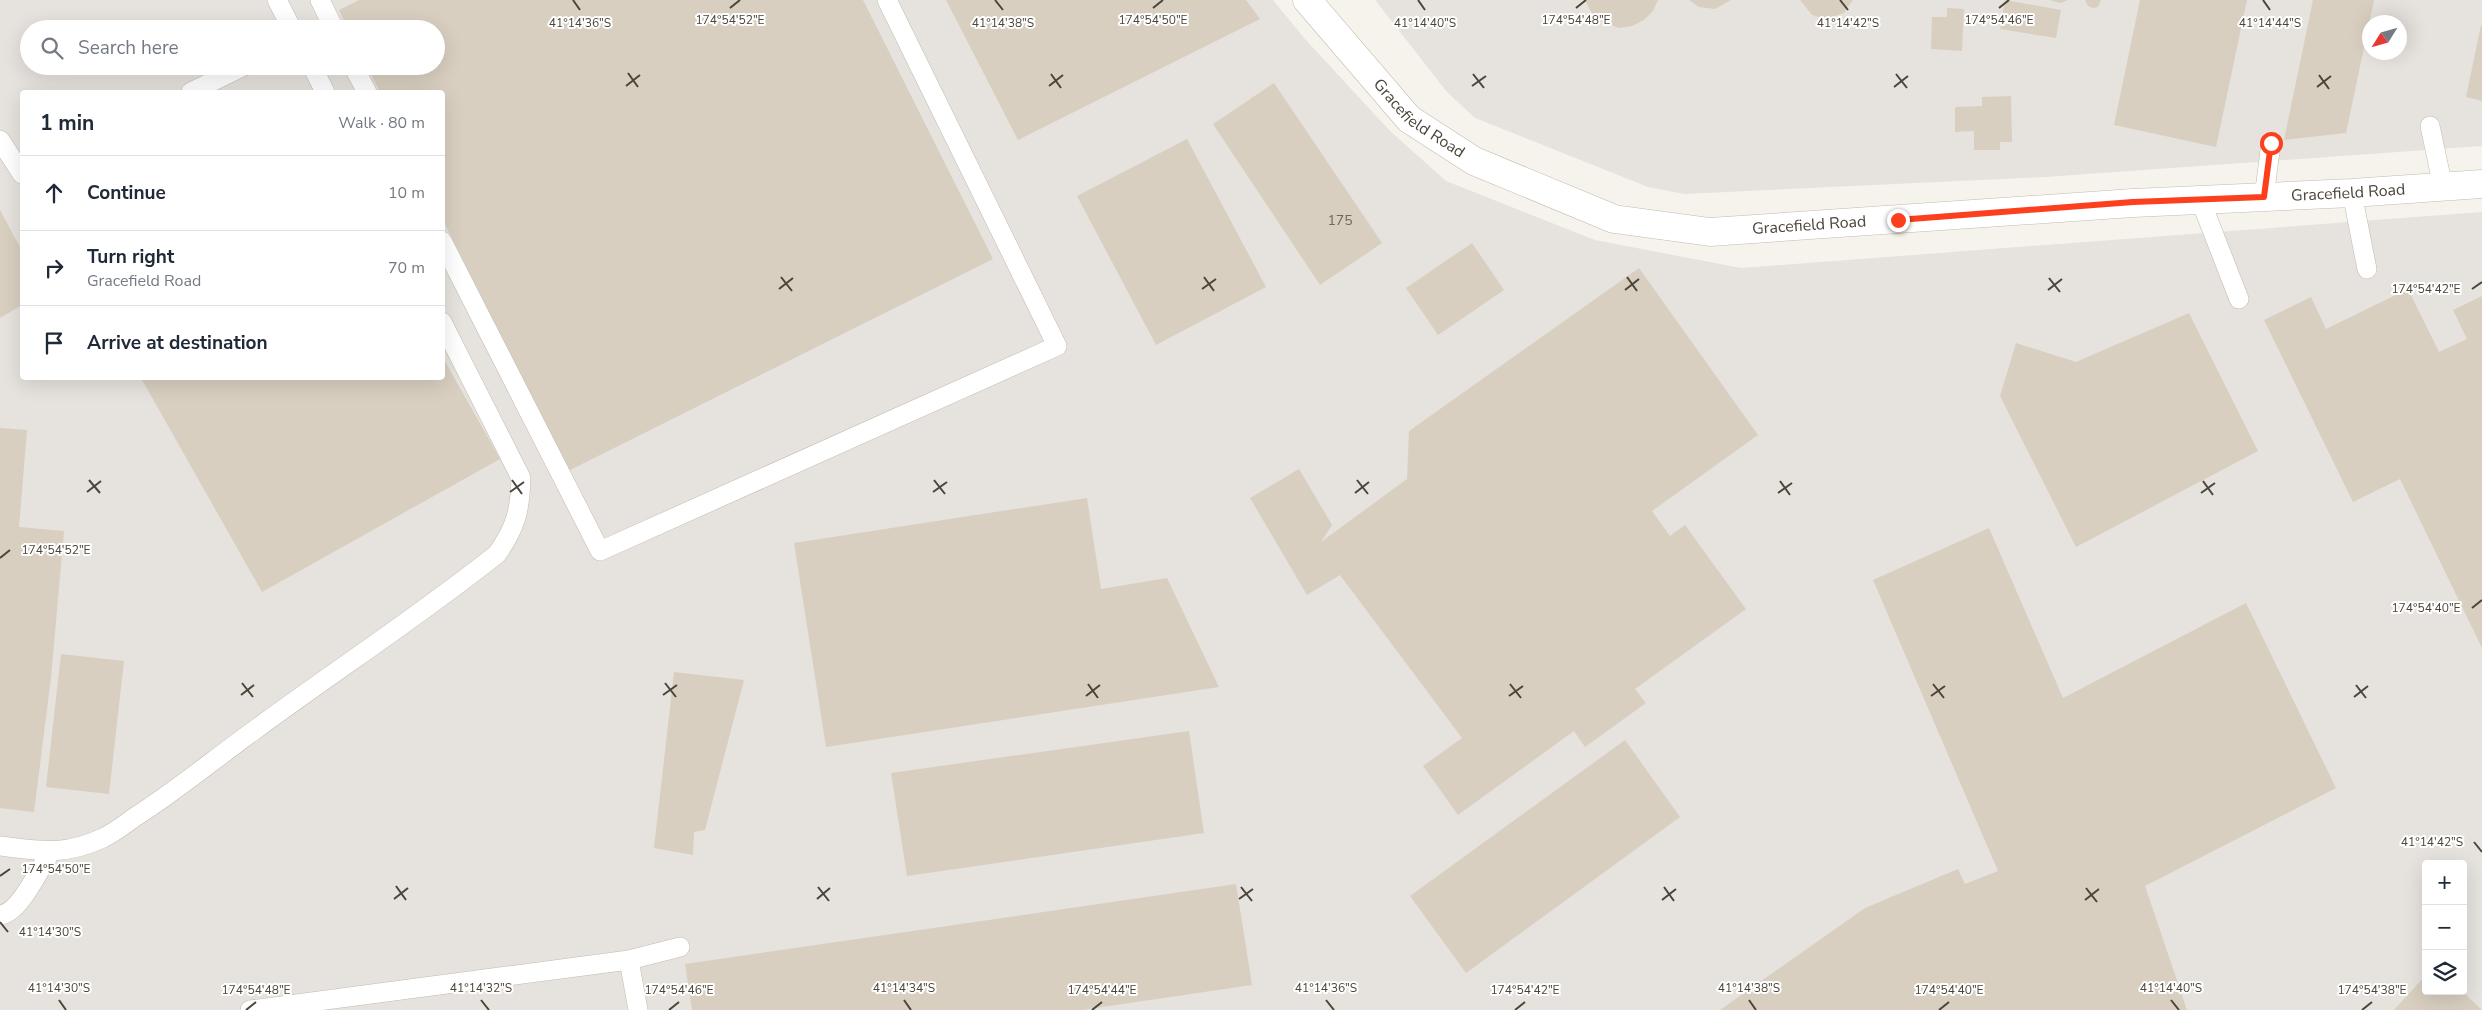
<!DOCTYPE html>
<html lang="en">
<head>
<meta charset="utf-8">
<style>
  body { margin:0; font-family:"Nunito Sans",sans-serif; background:#f2f2f3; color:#1f2937 }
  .controls { position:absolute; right:15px; bottom:15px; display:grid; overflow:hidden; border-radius:5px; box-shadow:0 5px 20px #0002 }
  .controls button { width:45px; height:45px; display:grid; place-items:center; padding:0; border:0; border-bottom:1px solid #e0e1e3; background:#fff; color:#1f2937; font:25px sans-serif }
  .compass { position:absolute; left:2362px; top:15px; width:45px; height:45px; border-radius:50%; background:#fff; box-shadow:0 5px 20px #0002; rotate:233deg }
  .stop { position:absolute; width:15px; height:15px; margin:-11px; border:4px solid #fc3f1d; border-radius:50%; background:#fff }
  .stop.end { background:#fc3f1d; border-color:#fff; box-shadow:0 1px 5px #0008 }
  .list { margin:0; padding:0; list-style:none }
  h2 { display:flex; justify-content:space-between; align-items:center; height:65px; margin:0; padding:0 20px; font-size:21px }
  h2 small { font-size:16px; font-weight:400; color:#747a83 }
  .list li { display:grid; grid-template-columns:32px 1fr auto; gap:15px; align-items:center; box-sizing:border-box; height:75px; padding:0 20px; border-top:1px solid #e0e1e3 }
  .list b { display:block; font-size:19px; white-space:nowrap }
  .list p { margin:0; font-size:16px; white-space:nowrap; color:#747a83 }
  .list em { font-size:16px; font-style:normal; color:#747a83 }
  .icon { flex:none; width:28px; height:28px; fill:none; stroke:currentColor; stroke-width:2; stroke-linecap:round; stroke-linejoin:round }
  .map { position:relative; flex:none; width:2482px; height:1010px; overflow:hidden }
  .search { position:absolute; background:#fff; box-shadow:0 5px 20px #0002; left:20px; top:20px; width:425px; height:55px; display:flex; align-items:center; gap:12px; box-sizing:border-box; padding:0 18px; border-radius:28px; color:#747a83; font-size:19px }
  .panel { position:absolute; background:#fff; box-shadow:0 5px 20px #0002; left:20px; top:90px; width:425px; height:290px; border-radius:5px }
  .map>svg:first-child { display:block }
  .industrial { fill:#e6e2dd; fill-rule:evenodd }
  .building { fill:#d8cfc1 }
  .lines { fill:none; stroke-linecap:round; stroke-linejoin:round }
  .lane-casing { stroke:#c2bbae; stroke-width:20 }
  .street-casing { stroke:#c2bbae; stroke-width:29 }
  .lane { stroke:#fff; stroke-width:19 }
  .street { stroke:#fff; stroke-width:28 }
  .route { stroke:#fc3f1d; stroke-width:6 }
  .ticks { fill:none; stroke:#4b4439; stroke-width:2 }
  .labels { text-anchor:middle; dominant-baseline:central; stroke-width:4; stroke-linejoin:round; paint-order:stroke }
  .number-label { font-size:14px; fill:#6e675b }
  .street-label { font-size:16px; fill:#4b4439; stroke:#fff }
  .ticks-label { font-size:12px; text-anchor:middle; fill:#4b4439; stroke:#fff; stroke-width:4; stroke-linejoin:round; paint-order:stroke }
</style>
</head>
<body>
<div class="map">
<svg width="2482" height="1010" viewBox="0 0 2482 1010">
  <rect width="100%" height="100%" fill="#f6f3ec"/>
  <g class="industrial">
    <path d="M 0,0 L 1273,0 L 1305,39 L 1390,131 L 1446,181 L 1595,240 L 1741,268 L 2482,212 L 2482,1010 L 0,1010 ZM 29,29 L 436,29 L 436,66 L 29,66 ZM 22,92 L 442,92 L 442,378 L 22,378 ZM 2426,864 L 2463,864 L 2463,991 L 2426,991 Z"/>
    <path d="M 1375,0 L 2482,0 L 2482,146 L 2045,177 L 1684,194 L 1648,187 L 1475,118 L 1447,92 ZM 2370,22 L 2400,22 L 2400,52 L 2370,52 Z"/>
  </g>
  <g class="building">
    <polygon points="359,0 863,0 993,259 568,471 442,218 442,92 380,92 367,66 436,66 436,29 348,29 339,10"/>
    <polygon points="946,0 1246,0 1260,19 1018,140"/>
    <polygon points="1585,0 1658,0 1653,11 1644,20 1632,26 1619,28 1600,21 1591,12"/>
    <polygon points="1689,0 1731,0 1715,9 1699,7"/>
    <polygon points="1800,0 1853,0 1844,13 1826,19 1812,15"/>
    <polygon points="2005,0 2061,10 2056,38 2000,29"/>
    <polygon points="2050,0 2068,0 2060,3"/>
    <polygon points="2085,0 2101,0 2098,7 2093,8 2088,6"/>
    <polygon points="2140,0 2247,0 2216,147 2114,125"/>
    <polygon points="2313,0 2374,0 2346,133 2284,140"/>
    <polygon points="1947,8 1964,9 1962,51 1931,49 1932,17 1947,17"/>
    <polygon points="2481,25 2482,25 2482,101 2466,97"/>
    <polygon points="1274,83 1382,243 1320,285 1213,124"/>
    <polygon points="2011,96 2012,142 2000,142 2000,150 1974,150 1974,131 1955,132 1955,107 1982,106 1982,97"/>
    <polygon points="1187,139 1266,287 1156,345 1077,196"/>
    <polygon points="0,210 22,251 22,305 0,318"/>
    <polygon points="1472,243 1504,290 1438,335 1406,288"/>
    <polygon points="1639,268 1758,435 1652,511 1670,536 1685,525 1746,609 1635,689 1646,703 1585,747 1574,731 1458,815 1423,766 1462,738 1340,575 1307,595 1250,498 1299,469 1332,525 1321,542 1407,479 1409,431"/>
    <polygon points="2408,289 2439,352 2467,339 2453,310 2482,296 2482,648 2400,479 2353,502 2264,320 2311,297 2326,329"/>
    <polygon points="2189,313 2258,451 2076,547 2000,396 2016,343 2076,362"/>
    <polygon points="442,356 500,459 262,592 141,378 442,378"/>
    <polygon points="0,428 27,430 19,527 64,531 51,678 34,812 0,808"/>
    <polygon points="1087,498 1101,589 1167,578 1219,687 826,747 794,543"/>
    <polygon points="1989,528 2063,698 2246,603 2336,788 2145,886 2187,1010 1720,1010 1865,908 1958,869 1965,884 1998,871 1873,580"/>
    <polygon points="61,654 124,661 109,794 46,787"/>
    <polygon points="674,672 744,680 705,830 694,832 693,855 654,848"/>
    <polygon points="1189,731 1204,833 907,876 891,773"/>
    <polygon points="1625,740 1680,817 1466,973 1410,896"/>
    <polygon points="1236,884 1252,985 1082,1010 692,1010 685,964"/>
    <polygon points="2426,975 2426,991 2462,991 2482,1010 2394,1010"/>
  </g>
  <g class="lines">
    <g class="lane-casing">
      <g id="lane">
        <polyline points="277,0 292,29"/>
        <polyline points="320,0 334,29"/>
        <polyline points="312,66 325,92"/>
        <polyline points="353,66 367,92"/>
        <polyline points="191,92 244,66"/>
        <polyline points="2430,126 2443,187"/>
        <polyline points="0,140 22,174"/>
        <polyline points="2352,193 2367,269"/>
        <polyline points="2264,197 2271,143"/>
        <polyline points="2200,199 2239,299"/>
        <polyline points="442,241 600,551 1057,346 887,0"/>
        <path d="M 0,846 C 41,851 64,856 103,838 C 115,832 125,824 135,817 C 176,791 213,760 252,732 C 333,672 418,617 497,554 C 516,527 520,511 521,478 L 442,322"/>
        <path d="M 0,915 C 20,913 39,869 50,853"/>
        <polyline points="629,960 638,1010"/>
        <polyline points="250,1010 629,960 680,947"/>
      </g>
    </g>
    <g class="street-casing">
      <g id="street">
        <path id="s1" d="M 1307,0 L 1409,119 L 1474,161 L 1614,219 L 1710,232 L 2133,203 L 2352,193 L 2482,184"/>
      </g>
    </g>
    <use href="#lane" class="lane"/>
    <use href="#street" class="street"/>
  </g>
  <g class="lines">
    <polyline class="route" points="1898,220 2133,202 2264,197 2271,143"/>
  </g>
  <path class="ticks" d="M 573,0 L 580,10M 995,0 L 1003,10M 1418,0 L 1425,10M 1840,0 L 1848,10M 2263,0 L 2270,10M 730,8 L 740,0M 1153,8 L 1163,0M 1576,8 L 1586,0M 1999,8 L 2009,0M 628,73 L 638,87M 1051,74 L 1061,88M 1473,74 L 1484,88M 1896,74 L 1907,88M 2319,75 L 2329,89M 626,86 L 640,75M 1049,86 L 1063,75M 1472,86 L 1486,76M 1894,87 L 1908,76M 2317,87 L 2331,76M 781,277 L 792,291M 1204,277 L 1214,291M 1627,277 L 1637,291M 2049,278 L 2060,292M 779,289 L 793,278M 1202,289 L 1216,279M 2472,289 L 2482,282M 1625,290 L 1639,279M 2048,290 L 2062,279M 89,480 L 100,493M 512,480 L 522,494M 934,480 L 945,494M 1357,480 L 1368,494M 1780,481 L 1790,495M 2203,481 L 2213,495M 87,492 L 101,481M 510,492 L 524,482M 933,492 L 947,482M 1355,493 L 1369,482M 1778,493 L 1792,483M 2201,493 L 2215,483M 0,558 L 10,550M 2472,608 L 2482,600M 242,683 L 253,697M 665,683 L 676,697M 1088,684 L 1098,698M 1510,684 L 1521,698M 1933,684 L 1944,698M 2356,685 L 2366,698M 241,695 L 254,685M 663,695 L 677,685M 1086,696 L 1100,685M 1509,696 L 1523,686M 1931,696 L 1945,686M 2354,697 L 2368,686M 2474,842 L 2482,852M 0,876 L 10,869M 396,886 L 406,900M 818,887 L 829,901M 1241,887 L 1252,901M 1664,887 L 1674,901M 2086,888 L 2097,902M 394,899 L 408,888M 817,899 L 830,888M 1239,899 L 1253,889M 1662,900 L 1676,889M 2085,900 L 2099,889M 0,922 L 8,932M 59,1000 L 66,1010M 481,1000 L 489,1010M 904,1000 L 911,1010M 1326,1000 L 1334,1010M 1749,1000 L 1756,1010M 2171,1000 L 2179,1010M 246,1010 L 256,1002M 669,1010 L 679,1002M 1092,1010 L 1102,1002M 1515,1010 L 1525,1002M 1939,1010 L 1949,1002M 2362,1010 L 2372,1002"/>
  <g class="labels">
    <g class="number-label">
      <text x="1340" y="220">175</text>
    </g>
    <g class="street-label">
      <text stroke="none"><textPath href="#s1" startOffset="164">Gracefield Road</textPath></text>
      <text stroke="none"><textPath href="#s1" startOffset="1122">Gracefield Road</textPath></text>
      <text stroke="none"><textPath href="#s1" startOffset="582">Gracefield Road</textPath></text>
    </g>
  </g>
  <g class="ticks-label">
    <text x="730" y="24">174°54'52"E</text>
    <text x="1153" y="24">174°54'50"E</text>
    <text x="1576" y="24">174°54'48"E</text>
    <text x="1999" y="24">174°54'46"E</text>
    <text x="580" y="27">41°14'36"S</text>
    <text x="1003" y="27">41°14'38"S</text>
    <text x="1425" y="27">41°14'40"S</text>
    <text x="1848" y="27">41°14'42"S</text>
    <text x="2270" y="27">41°14'44"S</text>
    <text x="2426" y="293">174°54'42"E</text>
    <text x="56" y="554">174°54'52"E</text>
    <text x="2426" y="612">174°54'40"E</text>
    <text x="2432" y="846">41°14'42"S</text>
    <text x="56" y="873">174°54'50"E</text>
    <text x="50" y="936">41°14'30"S</text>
    <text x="59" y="992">41°14'30"S</text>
    <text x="481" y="992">41°14'32"S</text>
    <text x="904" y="992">41°14'34"S</text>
    <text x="1326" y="992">41°14'36"S</text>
    <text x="1749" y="992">41°14'38"S</text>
    <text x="2171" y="992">41°14'40"S</text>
    <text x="256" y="994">174°54'48"E</text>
    <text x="679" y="994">174°54'46"E</text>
    <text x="1102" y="994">174°54'44"E</text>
    <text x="1525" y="994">174°54'42"E</text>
    <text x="1949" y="994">174°54'40"E</text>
    <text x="2372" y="994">174°54'38"E</text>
  </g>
</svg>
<div class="controls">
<button>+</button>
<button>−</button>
<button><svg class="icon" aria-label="layers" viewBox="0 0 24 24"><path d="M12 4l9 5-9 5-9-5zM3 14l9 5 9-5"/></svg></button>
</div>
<svg class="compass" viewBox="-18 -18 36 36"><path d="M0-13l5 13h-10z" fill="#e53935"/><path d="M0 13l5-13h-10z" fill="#747a83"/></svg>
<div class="stop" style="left:2271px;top:143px"></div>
<div class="stop end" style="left:1898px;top:220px"></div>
<div class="search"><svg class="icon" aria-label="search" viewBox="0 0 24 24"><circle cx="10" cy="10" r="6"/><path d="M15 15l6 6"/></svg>Search here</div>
<section class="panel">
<h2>1 min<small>Walk · 80 m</small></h2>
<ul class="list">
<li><svg class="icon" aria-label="ahead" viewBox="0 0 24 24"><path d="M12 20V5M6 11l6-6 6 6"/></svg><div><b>Continue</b></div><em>10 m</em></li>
<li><svg class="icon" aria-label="right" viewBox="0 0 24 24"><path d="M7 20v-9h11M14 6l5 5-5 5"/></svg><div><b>Turn right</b><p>Gracefield Road</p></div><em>70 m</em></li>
<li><svg class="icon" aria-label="arrive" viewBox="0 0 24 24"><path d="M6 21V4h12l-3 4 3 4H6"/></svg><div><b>Arrive at destination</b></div></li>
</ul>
</section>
</div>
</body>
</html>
